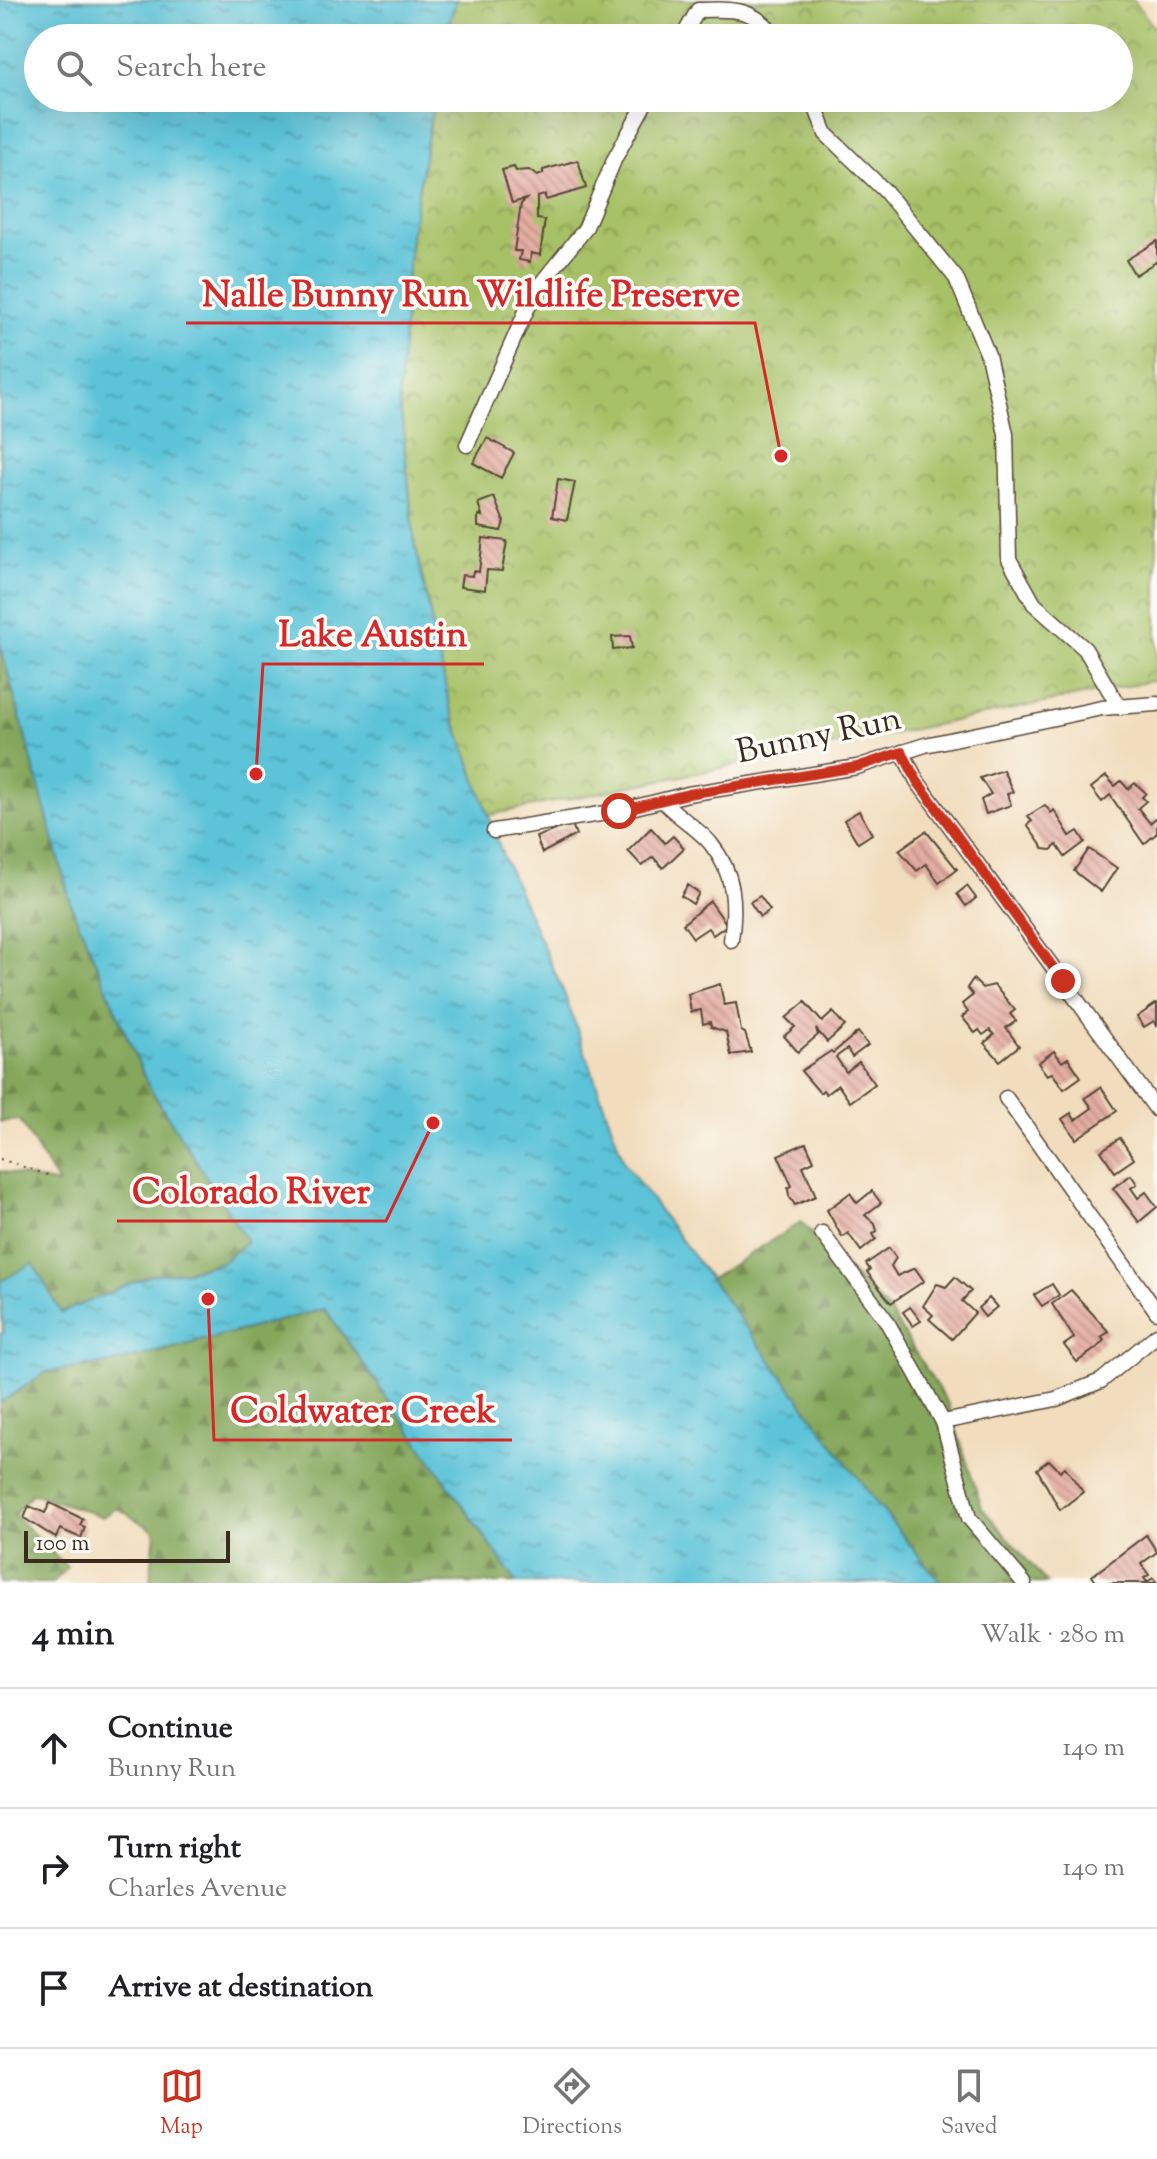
<!DOCTYPE html>
<html lang="en">
<head>
<meta charset="utf-8">
<style>
  body { margin:0; font-family:"Sorts Mill Goudy",serif; background:#f2f2f2; color:#202124 }
  .scale { position:absolute; left:24px; bottom:20px; width:206px; box-sizing:border-box; padding-left:8px; border:4px solid #3b2a1e; border-top:0; font-size:22px; line-height:28px; white-space:nowrap; color:#3b2a1e; -webkit-text-stroke:6px #fdfcf7; paint-order:stroke }
  .stop { position:absolute; width:24px; height:24px; margin:-18px; border:6px solid #c8321e; border-radius:50%; background:#fff }
  .stop.end { background:#c8321e; border-color:#fff; box-shadow:0 2px 8px #0008 }
  .list { margin:0; padding:0; list-style:none }
  h2 { display:flex; justify-content:space-between; align-items:center; height:104px; margin:0; padding:0 32px; font-size:34px }
  h2 small { font-size:26px; font-weight:400; color:#757577 }
  .list li { display:grid; grid-template-columns:52px 1fr auto; gap:24px; align-items:center; box-sizing:border-box; height:120px; padding:0 32px; border-top:2px solid #e0e0e0 }
  .list b { display:block; font-size:30px; white-space:nowrap }
  .list p { margin:0; font-size:26px; white-space:nowrap; color:#757577 }
  .list em { font-size:26px; font-style:normal; color:#757577 }
  .icon { flex:none; width:44px; height:44px; fill:none; stroke:currentColor; stroke-width:2; stroke-linecap:round; stroke-linejoin:round }
  .map { position:relative; flex:none; width:1157px; height:1583px; overflow:hidden }
  .search { position:absolute; background:#fff; box-shadow:0 8px 32px #0002; left:24px; right:24px; top:24px; height:88px; display:flex; align-items:center; gap:20px; box-sizing:border-box; padding:0 28px; border-radius:44px; color:#757577; font-size:30px }
  .sheet { height:464px; background:#fff }
  nav { display:flex; justify-content:space-around; align-items:center; box-sizing:border-box; height:112px; border-top:2px solid #e0e0e0; background:#fff; font-size:22px; color:#757577 }
  nav a { display:grid; justify-items:center; gap:4px }
  nav .on { color:#c8321e }
  .map>svg:first-child { display:block }
  .forest { fill:url(#forest-firs); stroke:#60683c; stroke-width:2 }
  .park { fill:url(#park-crowns); stroke:#717642; stroke-width:2 }
  .water { fill:url(#water-ripples); stroke:#4b767b; stroke-width:2 }
  .building { fill:url(#building-back-hatch) }
  .lines { fill:none; stroke-linecap:round; stroke-linejoin:round }
  .minor-casing { stroke:#564536; stroke-width:17 }
  .path { stroke:#564536; stroke-width:2; stroke-dasharray:2 6; stroke-linecap:butt }
  .minor { stroke:#fff; stroke-width:14 }
  .route { stroke:#c8321e; stroke-width:10 }
  .labels { text-anchor:middle; dominant-baseline:central; stroke-width:7; stroke-linejoin:round; paint-order:stroke }
  .street-label { font-size:34px; fill:#3b2a1e; stroke:#fdfcf7 }
  .leader { fill:none; stroke:#d62828; stroke-width:3 }
  .callout-dot { fill:#d62828; stroke:#fdfcf7; stroke-width:3 }
  .callout-label { font-size:36px; text-anchor:middle; font-weight:bold; fill:#d62828; stroke:#fdfcf7; stroke-width:7; stroke-linejoin:round; paint-order:stroke }
</style>
</head>
<body>
<div class="map">
<svg width="1157" height="1583" viewBox="0 0 1157 1583">
  <defs>
    <pattern id="forest-firs" width="22" height="20" patternUnits="userSpaceOnUse" patternTransform="scale(2)"><rect width="22" height="20" fill="#85a75b"/><path d="M5 1l3.5 6h-7zM16 11l3.5 6h-7z" fill="#6e884b"/></pattern>
    <pattern id="park-crowns" width="20" height="18" patternUnits="userSpaceOnUse" patternTransform="scale(2)"><rect width="20" height="18" fill="#a7c166"/><path d="M2 6a3 3 0 1 1 6 0M12 15a3 3 0 1 1 6 0" fill="none" stroke="#899d53"/></pattern>
    <pattern id="water-ripples" width="26" height="14" patternUnits="userSpaceOnUse" patternTransform="scale(2)"><rect width="26" height="14" fill="#5bc3d8"/><path d="M2 4q2-2 4 0t4 0M15 11q2-2 4 0t4 0" fill="none" stroke="#4c9faf"/></pattern>
    <pattern id="building-back-hatch" width="6" height="6" patternUnits="userSpaceOnUse" patternTransform="scale(2)"><rect width="6" height="6" fill="#e4ada2"/><path d="M-1 5l2 2M0 0l6 6M5-1l2 2" fill="none" stroke="#ba8d83"/></pattern>
  </defs>
  <rect width="100%" height="100%" fill="#fdfcf7"/>
  <filter id="ink" filterUnits="userSpaceOnUse"><feTurbulence type="fractalNoise" baseFrequency=".0125" numOctaves="2"/><feDisplacementMap in="SourceGraphic" scale="16" xChannelSelector="R" yChannelSelector="G"/><feConvolveMatrix kernelMatrix="1 2 1 2 8 2 1 2 1" color-interpolation-filters="sRGB"/></filter>
  <filter id="wash" filterUnits="userSpaceOnUse"><feTurbulence type="fractalNoise" baseFrequency=".006" numOctaves="4" result="noise"/><feDisplacementMap in="SourceGraphic" scale="32" xChannelSelector="R" yChannelSelector="G"/><feGaussianBlur stdDeviation="1.8" result="paint"/><feColorMatrix in="noise" values="0 0 0 0 0 0 0 0 0 0 0 0 0 0 0 0 0 1.4 0 .05"/><feComposite in="paint" operator="in"/></filter>
  <g filter="url(#wash)">
    <rect width="100%" height="100%" fill="#f1ddbd"/>
    <g class="forest">
      <polygon points="0,644 72,907 148,1085 247,1241 223,1262 189,1271 151,1275 61,1313 33,1263 0,1282 0,1171 58,1184 20,1120 0,1122"/>
      <polygon points="801,1222 889,1311 948,1404 982,1508 1047,1583 941,1583 878,1505 709,1280"/>
      <polygon points="325,1309 517,1583 150,1583 155,1531 117,1508 103,1517 32,1493 14,1515 67,1567 53,1583 0,1583 0,1403 46,1372 113,1363"/>
    </g>
    <polygon class="park" points="456,0 1133,0 1157,31 1157,680 488,815 450,707 415,544 399,395 411,234 434,98 1119,98 1119,38 445,38"/>
    <polygon class="water" points="0,0 456,0 445,38 38,38 38,98 434,98 411,234 399,395 415,544 450,707 503,856 564,993 625,1164 878,1505 941,1583 517,1583 325,1309 113,1363 46,1372 0,1403 0,1334 3,1333 0,1282 33,1263 61,1313 151,1275 189,1271 223,1262 247,1241 148,1085 72,907 0,644"/>
    <g id="blocks">
      <g class="building">
        <polygon points="578,160 586,188 546,200 545,195 537,197 537,219 545,220 540,255 531,253 530,262 519,260 521,251 514,251 521,204 526,199 512,203 502,170 514,167 516,171 529,170 537,176 543,174 543,170"/>
        <polygon points="1157,241 1157,261 1135,275 1126,260"/>
        <polygon points="487,438 514,453 501,478 473,463"/>
        <polygon points="558,479 575,482 567,520 552,517"/>
        <polygon points="494,497 504,522 501,531 478,527 478,515 482,516 478,503"/>
        <polygon points="483,538 507,541 502,571 487,570 485,590 460,587 462,575 472,576 473,571 479,572"/>
        <polygon points="630,636 632,648 613,650 612,637"/>
        <polygon points="1003,770 1013,792 1007,794 1011,805 986,814 981,800 991,794 980,778"/>
        <polygon points="1106,776 1115,786 1121,781 1128,789 1135,783 1146,793 1142,797 1146,801 1138,808 1150,823 1157,817 1157,833 1144,844 1110,795 1102,802 1091,788"/>
        <polygon points="1045,805 1051,813 1054,810 1070,836 1078,831 1085,842 1065,857 1057,845 1051,850 1044,849 1027,825 1032,821 1028,816"/>
        <polygon points="859,811 872,834 858,843 844,820"/>
        <polygon points="572,824 576,835 542,853 536,837"/>
        <polygon points="651,828 665,843 673,836 684,848 663,868 653,857 642,866 628,851"/>
        <polygon points="926,831 957,869 939,883 926,864 917,871 899,850"/>
        <polygon points="1089,849 1117,868 1101,892 1074,871"/>
        <polygon points="688,885 699,893 693,904 681,896"/>
        <polygon points="967,886 976,898 966,906 957,894"/>
        <polygon points="760,896 770,910 760,917 750,902"/>
        <polygon points="710,901 727,925 713,935 708,928 693,938 683,924"/>
        <polygon points="973,979 982,988 994,985 1015,1010 1010,1014 1016,1021 1006,1028 1019,1046 1000,1061 984,1043 994,1035 990,1030 983,1035 979,1030 975,1033 962,1017 968,1012 962,1004 973,995 967,988"/>
        <polygon points="720,984 724,1005 736,1003 741,1031 745,1033 751,1052 731,1055 726,1032 711,1027 710,1022 703,1024 701,1010 691,1012 688,994"/>
        <polygon points="805,1002 822,1022 833,1012 845,1026 827,1042 816,1029 818,1035 798,1052 784,1036 795,1027 786,1018"/>
        <polygon points="1157,1003 1157,1027 1154,1021 1144,1027 1137,1017"/>
        <polygon points="858,1032 868,1045 852,1057 847,1049 836,1057 846,1072 859,1062 875,1084 850,1102 838,1085 826,1094 823,1090 820,1093 801,1071 831,1051 833,1053"/>
        <polygon points="1054,1051 1062,1062 1068,1058 1081,1077 1064,1089 1052,1073 1047,1075 1038,1063"/>
        <polygon points="1101,1087 1117,1111 1076,1139 1062,1119 1071,1113 1075,1120 1092,1108 1085,1098"/>
        <polygon points="1120,1138 1134,1159 1115,1172 1101,1151"/>
        <polygon points="806,1143 814,1161 803,1166 816,1196 795,1205 789,1196 788,1188 792,1186 778,1155"/>
        <polygon points="1131,1175 1137,1184 1131,1188 1138,1198 1146,1192 1157,1207 1139,1222 1113,1188"/>
        <polygon points="872,1191 881,1203 865,1215 875,1224 877,1231 873,1234 876,1239 861,1251 848,1233 842,1237 827,1210 850,1193 857,1203"/>
        <polygon points="889,1248 896,1258 891,1266 897,1276 915,1268 924,1281 891,1303 867,1272 870,1270 866,1264"/>
        <polygon points="955,1277 971,1291 962,1301 975,1313 952,1339 929,1319 933,1315 923,1306 937,1284 946,1287"/>
        <polygon points="1052,1284 1059,1295 1042,1306 1034,1295"/>
        <polygon points="1071,1290 1109,1332 1101,1337 1104,1340 1098,1347 1077,1362 1064,1345 1074,1338 1052,1304"/>
        <polygon points="989,1298 997,1307 985,1317 978,1308"/>
        <polygon points="910,1307 921,1321 913,1326 903,1312"/>
        <polygon points="1049,1460 1060,1471 1065,1467 1083,1492 1060,1510 1037,1469"/>
        <polygon points="50,1503 83,1519 80,1525 85,1527 81,1538 60,1529 56,1538 24,1518 29,1506 45,1513"/>
        <polygon points="1146,1535 1157,1552 1141,1564 1149,1575 1144,1578 1147,1582 1153,1578 1157,1583 1097,1583 1092,1576"/>
      </g>
    </g>
  </g>
  <g filter="url(#ink)">
    <use href="#blocks" fill-opacity="0" stroke="#564536" stroke-width="2"/>
    <g class="lines">
      <g class="minor-casing">
        <g id="minor">
          <path d="M 682,38 L 698,10 C 731,9 756,7 776,38"/>
          <polyline points="812,98 826,134 886,192 956,278 988,355 1006,434 1009,559 1034,604 1085,649 1119,707"/>
          <polyline points="467,445 535,291 585,229 615,158 648,98"/>
          <polyline points="902,752 917,781 1157,1110"/>
          <path d="M 664,802 C 678,817 700,830 711,844 C 735,874 736,905 731,940"/>
          <polyline points="494,831 619,811 688,794 857,767 925,745 1102,708 1157,704"/>
          <polyline points="1006,1098 1157,1312"/>
          <polyline points="822,1233 886,1320 943,1422 969,1518 1024,1583"/>
          <polyline points="943,1422 1056,1399 1101,1381 1157,1335"/>
        </g>
      </g>
      <polyline class="path" points="0,1159 48,1175"/>
      <use href="#minor" class="minor"/>
    </g>
  </g>
  <g class="lines" filter="url(#ink)">
    <polyline class="route" points="619,811 688,794 857,767 902,752 917,781 1063,981"/>
  </g>
  <g class="labels">
    <g class="street-label">
      <text transform="translate(819 737) rotate(-12)">Bunny Run</text>
    </g>
  </g>
  <path class="leader" d="M781 456L755 323H186M256 774L263 664H484M433 1123L386 1221H117M208 1299L214 1440H512"/>
  <g class="callout-dot">
    <circle cx="781" cy="456" r="8"/>
    <circle cx="256" cy="774" r="8"/>
    <circle cx="433" cy="1123" r="8"/>
    <circle cx="208" cy="1299" r="8"/>
  </g>
  <g class="callout-label">
    <text x="471" y="306">Nalle Bunny Run Wildlife Preserve</text>
    <text x="373" y="646">Lake Austin</text>
    <text x="251" y="1203">Colorado River</text>
    <text x="363" y="1422">Coldwater Creek</text>
  </g>
</svg>
<div class="scale">100 m</div>
<div class="stop" style="left:619px;top:811px"></div>
<div class="stop end" style="left:1063px;top:981px"></div>
<div class="search"><svg class="icon" aria-label="search" viewBox="0 0 24 24"><circle cx="10" cy="10" r="6"/><path d="M15 15l6 6"/></svg>Search here</div>
</div>
<section class="sheet">
<h2>4 min<small>Walk · 280 m</small></h2>
<ul class="list">
<li><svg class="icon" aria-label="ahead" viewBox="0 0 24 24"><path d="M12 20V5M6 11l6-6 6 6"/></svg><div><b>Continue</b><p>Bunny Run</p></div><em>140 m</em></li>
<li><svg class="icon" aria-label="right" viewBox="0 0 24 24"><path d="M7 20v-9h11M14 6l5 5-5 5"/></svg><div><b>Turn right</b><p>Charles Avenue</p></div><em>140 m</em></li>
<li><svg class="icon" aria-label="arrive" viewBox="0 0 24 24"><path d="M6 21V4h12l-3 4 3 4H6"/></svg><div><b>Arrive at destination</b></div></li>
</ul>
</section>
<nav>
<a class="on"><svg class="icon" aria-label="map" viewBox="0 0 24 24"><path d="M3 6l6-2 6 2 6-2v14l-6 2-6-2-6 2zM9 4v14M15 6v14"/></svg>Map</a>
<a><svg class="icon" aria-label="directions" viewBox="0 0 24 24"><path d="M12 3l9 9-9 9-9-9zM9 14v-3h6M13 9l2 2-2 2"/></svg>Directions</a>
<a><svg class="icon" aria-label="saved" viewBox="0 0 24 24"><path d="M7 4h10v16l-5-4-5 4z"/></svg>Saved</a>
</nav>
</body>
</html>
